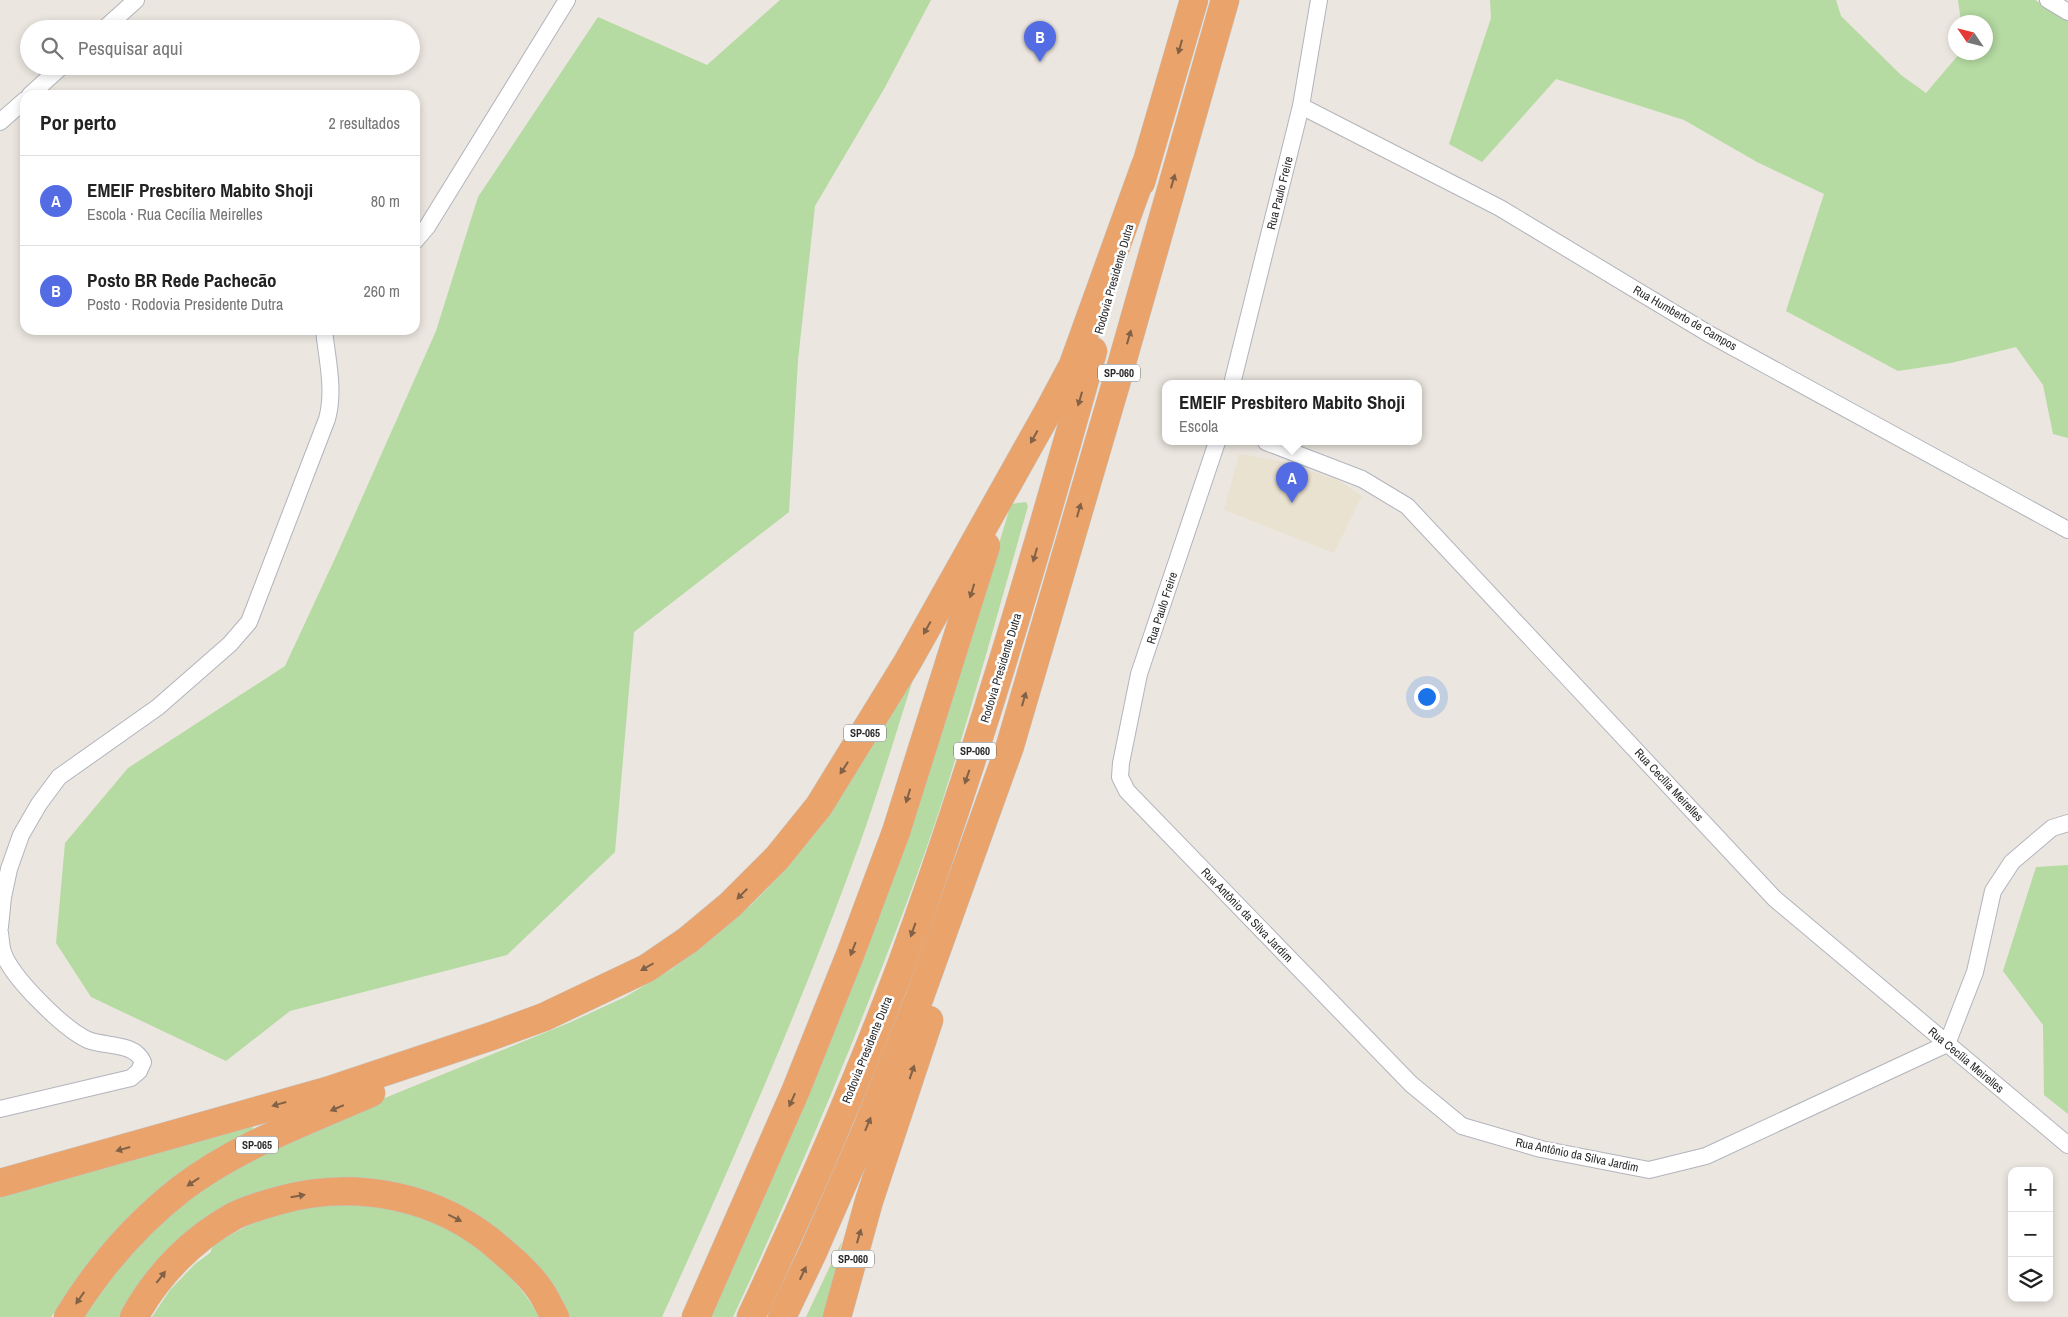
<!DOCTYPE html>
<html lang="pt">
<head>
<meta charset="utf-8">
<style>
  body { margin:0; font-family:"Archivo Narrow",sans-serif; background:#f6f6f6; color:#222 }
  .controls { position:absolute; right:15px; bottom:15px; display:grid; overflow:hidden; border-radius:10px; box-shadow:0 2px 8px #0003 }
  .controls button { width:45px; height:45px; display:grid; place-items:center; padding:0; border:0; border-bottom:1px solid #e0e0e0; background:#fff; color:#222; font:25px sans-serif }
  .compass { position:absolute; left:1948px; top:15px; width:45px; height:45px; border-radius:50%; background:#fff; box-shadow:0 2px 8px #0003; rotate:305deg }
  .you { position:absolute; left:1426px; top:696px; width:18px; height:18px; margin:-12px; border:4px solid #fff; border-radius:50%; background:#1a73e8; box-shadow:0 0 0 8px #1a73e833 }
  .badge { display:grid; place-items:center; width:32px; height:32px; border-radius:50%; background:#536ce3; color:#fff; font-size:16px; font-weight:700 }
  .pin { position:absolute; translate:-50% -41px; filter:drop-shadow(0 1px 2px #0008) }
  .pin::after { content:''; position:absolute; top:26px; width:18px; height:15px; background:inherit; clip-path:polygon(0 0,100% 0,50% 100%) }
  .popup { position:absolute; left:1162px; top:380px; width:260px; height:65px; box-sizing:border-box; display:grid; place-content:center; border-radius:10px; background:#fff; filter:drop-shadow(0 1px 4px #0005); font-size:16px; white-space:nowrap; color:#767676 }
  .popup b { font-size:19px; color:#222 }
  .popup::after { content:''; position:absolute; left:50%; top:100%; margin-left:-10px; border:10px solid transparent; border-top-color:#fff }
  .list { margin:0; padding:0; list-style:none }
  h2 { display:flex; justify-content:space-between; align-items:center; height:65px; margin:0; padding:0 20px; font-size:21px }
  h2 small { font-size:16px; font-weight:400; color:#767676 }
  .list li { display:grid; grid-template-columns:32px 1fr auto; gap:15px; align-items:center; box-sizing:border-box; height:90px; padding:0 20px; border-top:1px solid #e0e0e0 }
  .list b { display:block; font-size:19px; white-space:nowrap }
  .list p { margin:0; font-size:16px; white-space:nowrap; color:#767676 }
  .list em { font-size:16px; font-style:normal; color:#767676 }
  .icon { flex:none; width:28px; height:28px; fill:none; stroke:currentColor; stroke-width:2; stroke-linecap:round; stroke-linejoin:round }
  .map { position:relative; flex:none; width:2068px; height:1317px; overflow:hidden }
  .search { position:absolute; background:#fff; box-shadow:0 2px 8px #0003; left:20px; top:20px; width:400px; height:55px; display:flex; align-items:center; gap:12px; box-sizing:border-box; padding:0 18px; border-radius:28px; color:#767676; font-size:19px }
  .panel { position:absolute; background:#fff; box-shadow:0 2px 8px #0003; left:20px; top:90px; width:400px; height:245px; border-radius:15px }
  .map>svg:first-child { display:block }
  .education { fill:#eae2d0 }
  .green { fill:#b5daa2 }
  .lines { fill:none; stroke-linecap:round; stroke-linejoin:round }
  .minor-casing { stroke:#b2b4bd; stroke-width:18 }
  .motorway-casing { stroke:#c4c4c4; stroke-width:29 }
  .minor { stroke:#fff; stroke-width:16 }
  .motorway { stroke:#eaa36a; stroke-width:28 }
  .oneway { fill:#816147 }
  .labels { text-anchor:middle; dominant-baseline:central; stroke-width:5; stroke-linejoin:round; paint-order:stroke }
  .shield { fill:#fff; stroke:#6b6b6b; stroke-width:1 }
  .shield-label { font-size:11px; font-weight:bold; fill:#2b2b2b }
  .street-label { font-size:12px; fill:#2b2b2b; stroke:#fff }
</style>
</head>
<body>
<div class="map">
<svg width="2068" height="1317" viewBox="0 0 2068 1317">
  <rect width="100%" height="100%" fill="#ebe6df"/>
  <polygon class="education" points="1239,454 1280,461 1338,480 1362,496 1334,553 1224,510"/>
  <g class="green">
    <polygon points="780,0 931,0 884,89 815,206 798,360 789,512 634,632 615,852 507,955 290,1011 226,1061 91,997 56,943 65,843 128,768 285,666 338,552 436,331 478,197 598,17 707,65"/>
    <polygon points="1490,0 1836,0 1841,16 1901,75 1926,93 1960,53 1986,52 1986,22 1961,22 1958,0 2035,0 2068,19 2068,438 2053,434 2043,385 2016,347 1951,363 1898,371 1786,311 1824,194 1757,162 1684,120 1556,79 1482,162 1449,144 1491,18"/>
    <path d="M 1026,502 L 1028,506 C 1000,605 973,704 942,802 C 916,882 885,960 854,1038 C 816,1132 776,1225 733,1317 L 709,1317 L 976,619 L 1011,504 Z"/>
    <path d="M 918,664 C 899,723 881,784 860,843 C 802,1004 733,1161 662,1317 L 563,1317 L 462,1212 L 275,1192 L 124,1317 L 79,1317 L 93,1295 L 181,1201 L 294,1135 L 571,1022 L 625,997 L 672,969 L 713,938 L 751,905 L 786,869 L 815,834 L 848,786 Z"/>
    <polygon points="2068,865 2068,1114 2044,1095 2043,1025 2003,971 2036,867"/>
    <polygon points="251,1123 255,1133 102,1251 99,1250 51,1317 0,1317 0,1195"/>
    <path d="M 335,1204 C 355,1205 376,1205 396,1210 C 454,1223 511,1265 539,1317 L 152,1317 L 170,1290 L 195,1264 L 210,1253 L 214,1244 L 247,1226 L 277,1213 Z"/>
    <polygon points="842,1241 824,1317 806,1317"/>
  </g>
  <g class="lines">
    <g class="minor-casing">
      <g id="minor">
        <polyline points="2048,0 2068,12"/>
        <polyline points="104,29 136,0"/>
        <polyline points="30,95 62,66"/>
        <polyline points="1301,106 1500,208 1709,334 2068,530"/>
        <polyline points="0,122 25,100"/>
        <polyline points="415,241 427,227 567,0"/>
        <polyline points="1232,384 1301,106 1319,0"/>
        <polyline points="1217,442 1139,674 1121,763 1120,777 1127,791 1411,1084 1462,1126 1541,1149 1649,1170 1706,1156 1947,1044"/>
        <polyline points="1266,442 1362,479 1407,506 1775,899 2068,1145"/>
        <path d="M 0,927 L 3,897 L 9,869 L 21,835 L 39,804 L 59,777 L 158,707 L 230,644 L 249,622 L 327,419 C 335,390 327,359 324,330"/>
        <path d="M 0,933 C 1,939 1,946 3,952 C 11,977 64,1029 88,1040 C 106,1047 134,1042 143,1062 L 139,1071 L 131,1078 L 0,1109"/>
        <polyline points="1947,1044 1975,972 1993,891 2012,862 2052,828 2068,823"/>
      </g>
    </g>
    <g class="motorway-casing">
      <g id="motorway">
        <polyline points="1141,182 1194,0"/>
        <polyline points="0,1183 327,1091 492,1036 544,1017 647,968 688,940 730,905 777,858 819,806 907,663 1049,410 1073,365 1145,166"/>
        <path d="M 68,1317 C 98,1268 135,1225 181,1189 C 237,1146 307,1121 371,1093"/>
        <path d="M 134,1317 C 157,1275 192,1239 234,1216 C 248,1209 263,1205 277,1201 C 355,1179 440,1195 501,1250 C 515,1262 530,1275 540,1290 C 546,1299 550,1308 555,1317"/>
        <polyline points="696,1317 796,1090 850,955 896,832 986,546"/>
        <path d="M 751,1317 C 805,1202 856,1085 901,966 C 975,764 1035,558 1093,351"/>
        <polyline points="782,1317 813,1252 867,1128 919,999 1010,746 1117,380 1225,0"/>
        <polyline points="837,1317 869,1201 929,1020"/>
      </g>
    </g>
    <use href="#minor" class="minor"/>
    <use href="#motorway" class="motorway"/>
  </g>
  <defs><path id="oneway-solid" d="M-6-.8H1V-3.2L6.5 0L1 3.2V.8H-6Z" transform="scale(1.25)"/></defs>
  <g class="oneway">
    <use href="#oneway-solid" transform="translate(1180 47) rotate(106)"/>
    <use href="#oneway-solid" transform="translate(1173 181) rotate(-74)"/>
    <use href="#oneway-solid" transform="translate(1129 337) rotate(-74)"/>
    <use href="#oneway-solid" transform="translate(1080 399) rotate(106)"/>
    <use href="#oneway-solid" transform="translate(1034 437) rotate(119)"/>
    <use href="#oneway-solid" transform="translate(1079 510) rotate(-74)"/>
    <use href="#oneway-solid" transform="translate(1035 555) rotate(106)"/>
    <use href="#oneway-solid" transform="translate(972 591) rotate(107)"/>
    <use href="#oneway-solid" transform="translate(927 628) rotate(119)"/>
    <use href="#oneway-solid" transform="translate(1024 699) rotate(-74)"/>
    <use href="#oneway-solid" transform="translate(844 768) rotate(123)"/>
    <use href="#oneway-solid" transform="translate(967 777) rotate(109)"/>
    <use href="#oneway-solid" transform="translate(908 796) rotate(107)"/>
    <use href="#oneway-solid" transform="translate(742 894) rotate(135)"/>
    <use href="#oneway-solid" transform="translate(913 930) rotate(110)"/>
    <use href="#oneway-solid" transform="translate(853 949) rotate(111)"/>
    <use href="#oneway-solid" transform="translate(647 967) rotate(150)"/>
    <use href="#oneway-solid" transform="translate(912 1072) rotate(-71)"/>
    <use href="#oneway-solid" transform="translate(792 1100) rotate(114)"/>
    <use href="#oneway-solid" transform="translate(279 1104) rotate(164)"/>
    <use href="#oneway-solid" transform="translate(337 1108) rotate(157)"/>
    <use href="#oneway-solid" transform="translate(868 1124) rotate(-67)"/>
    <use href="#oneway-solid" transform="translate(123 1149) rotate(164)"/>
    <use href="#oneway-solid" transform="translate(193 1182) rotate(146)"/>
    <use href="#oneway-solid" transform="translate(298 1196) rotate(-10)"/>
    <use href="#oneway-solid" transform="translate(455 1218) rotate(27)"/>
    <use href="#oneway-solid" transform="translate(859 1236) rotate(-74)"/>
    <use href="#oneway-solid" transform="translate(803 1273) rotate(-65)"/>
    <use href="#oneway-solid" transform="translate(161 1277) rotate(-52)"/>
    <use href="#oneway-solid" transform="translate(80 1298) rotate(125)"/>
  </g>
  <g class="labels">
    <g class="shield">
      <rect x="1098" y="364.5" width="42" height="17" rx="4"/>
      <rect x="844" y="724.5" width="42" height="17" rx="4"/>
      <rect x="954" y="742.5" width="42" height="17" rx="4"/>
      <rect x="236" y="1136.5" width="42" height="17" rx="4"/>
      <rect x="832" y="1250.5" width="42" height="17" rx="4"/>
    </g>
    <g class="shield-label">
      <text x="1119" y="373">SP-060</text>
      <text x="865" y="733">SP-065</text>
      <text x="975" y="751">SP-060</text>
      <text x="257" y="1145">SP-065</text>
      <text x="853" y="1259">SP-060</text>
    </g>
    <g class="street-label">
      <text transform="translate(1280 193) rotate(-76)">Rua Paulo Freire</text>
      <text transform="translate(1114 279) rotate(-74)">Rodovia Presidente Dutra</text>
      <text transform="translate(1685 318) rotate(30)">Rua Humberto de Campos</text>
      <text transform="translate(1162 608) rotate(-72)">Rua Paulo Freire</text>
      <text transform="translate(1001 668) rotate(-73)">Rodovia Presidente Dutra</text>
      <text transform="translate(1669 785) rotate(47)">Rua Cecília Meirelles</text>
      <text transform="translate(1247 915) rotate(46)">Rua Antônio da Silva Jardim</text>
      <text transform="translate(867 1050) rotate(-68)">Rodovia Presidente Dutra</text>
      <text transform="translate(1966 1060) rotate(40)">Rua Cecília Meirelles</text>
      <text transform="translate(1577 1155) rotate(12)">Rua Antônio da Silva Jardim</text>
    </g>
  </g>
</svg>
<div class="controls">
<button>+</button>
<button>−</button>
<button><svg class="icon" aria-label="layers" viewBox="0 0 24 24"><path d="M12 4l9 5-9 5-9-5zM3 14l9 5 9-5"/></svg></button>
</div>
<svg class="compass" viewBox="-18 -18 36 36"><path d="M0-13l5 13h-10z" fill="#e53935"/><path d="M0 13l5-13h-10z" fill="#767676"/></svg>
<div class="you"></div>
<div class="pin badge" style="left:1292px;top:503px">A</div>
<div class="popup"><b>EMEIF Presbitero Mabito Shoji</b>Escola</div>
<div class="pin badge" style="left:1040px;top:62px">B</div>
<div class="search"><svg class="icon" aria-label="search" viewBox="0 0 24 24"><circle cx="10" cy="10" r="6"/><path d="M15 15l6 6"/></svg>Pesquisar aqui</div>
<section class="panel">
<h2>Por perto<small>2 resultados</small></h2>
<ul class="list">
<li><span class="badge">A</span><div><b>EMEIF Presbitero Mabito Shoji</b><p>Escola · Rua Cecília Meirelles</p></div><em>80 m</em></li>
<li><span class="badge">B</span><div><b>Posto BR Rede Pachecão</b><p>Posto · Rodovia Presidente Dutra</p></div><em>260 m</em></li>
</ul>
</section>
</div>
</body>
</html>
